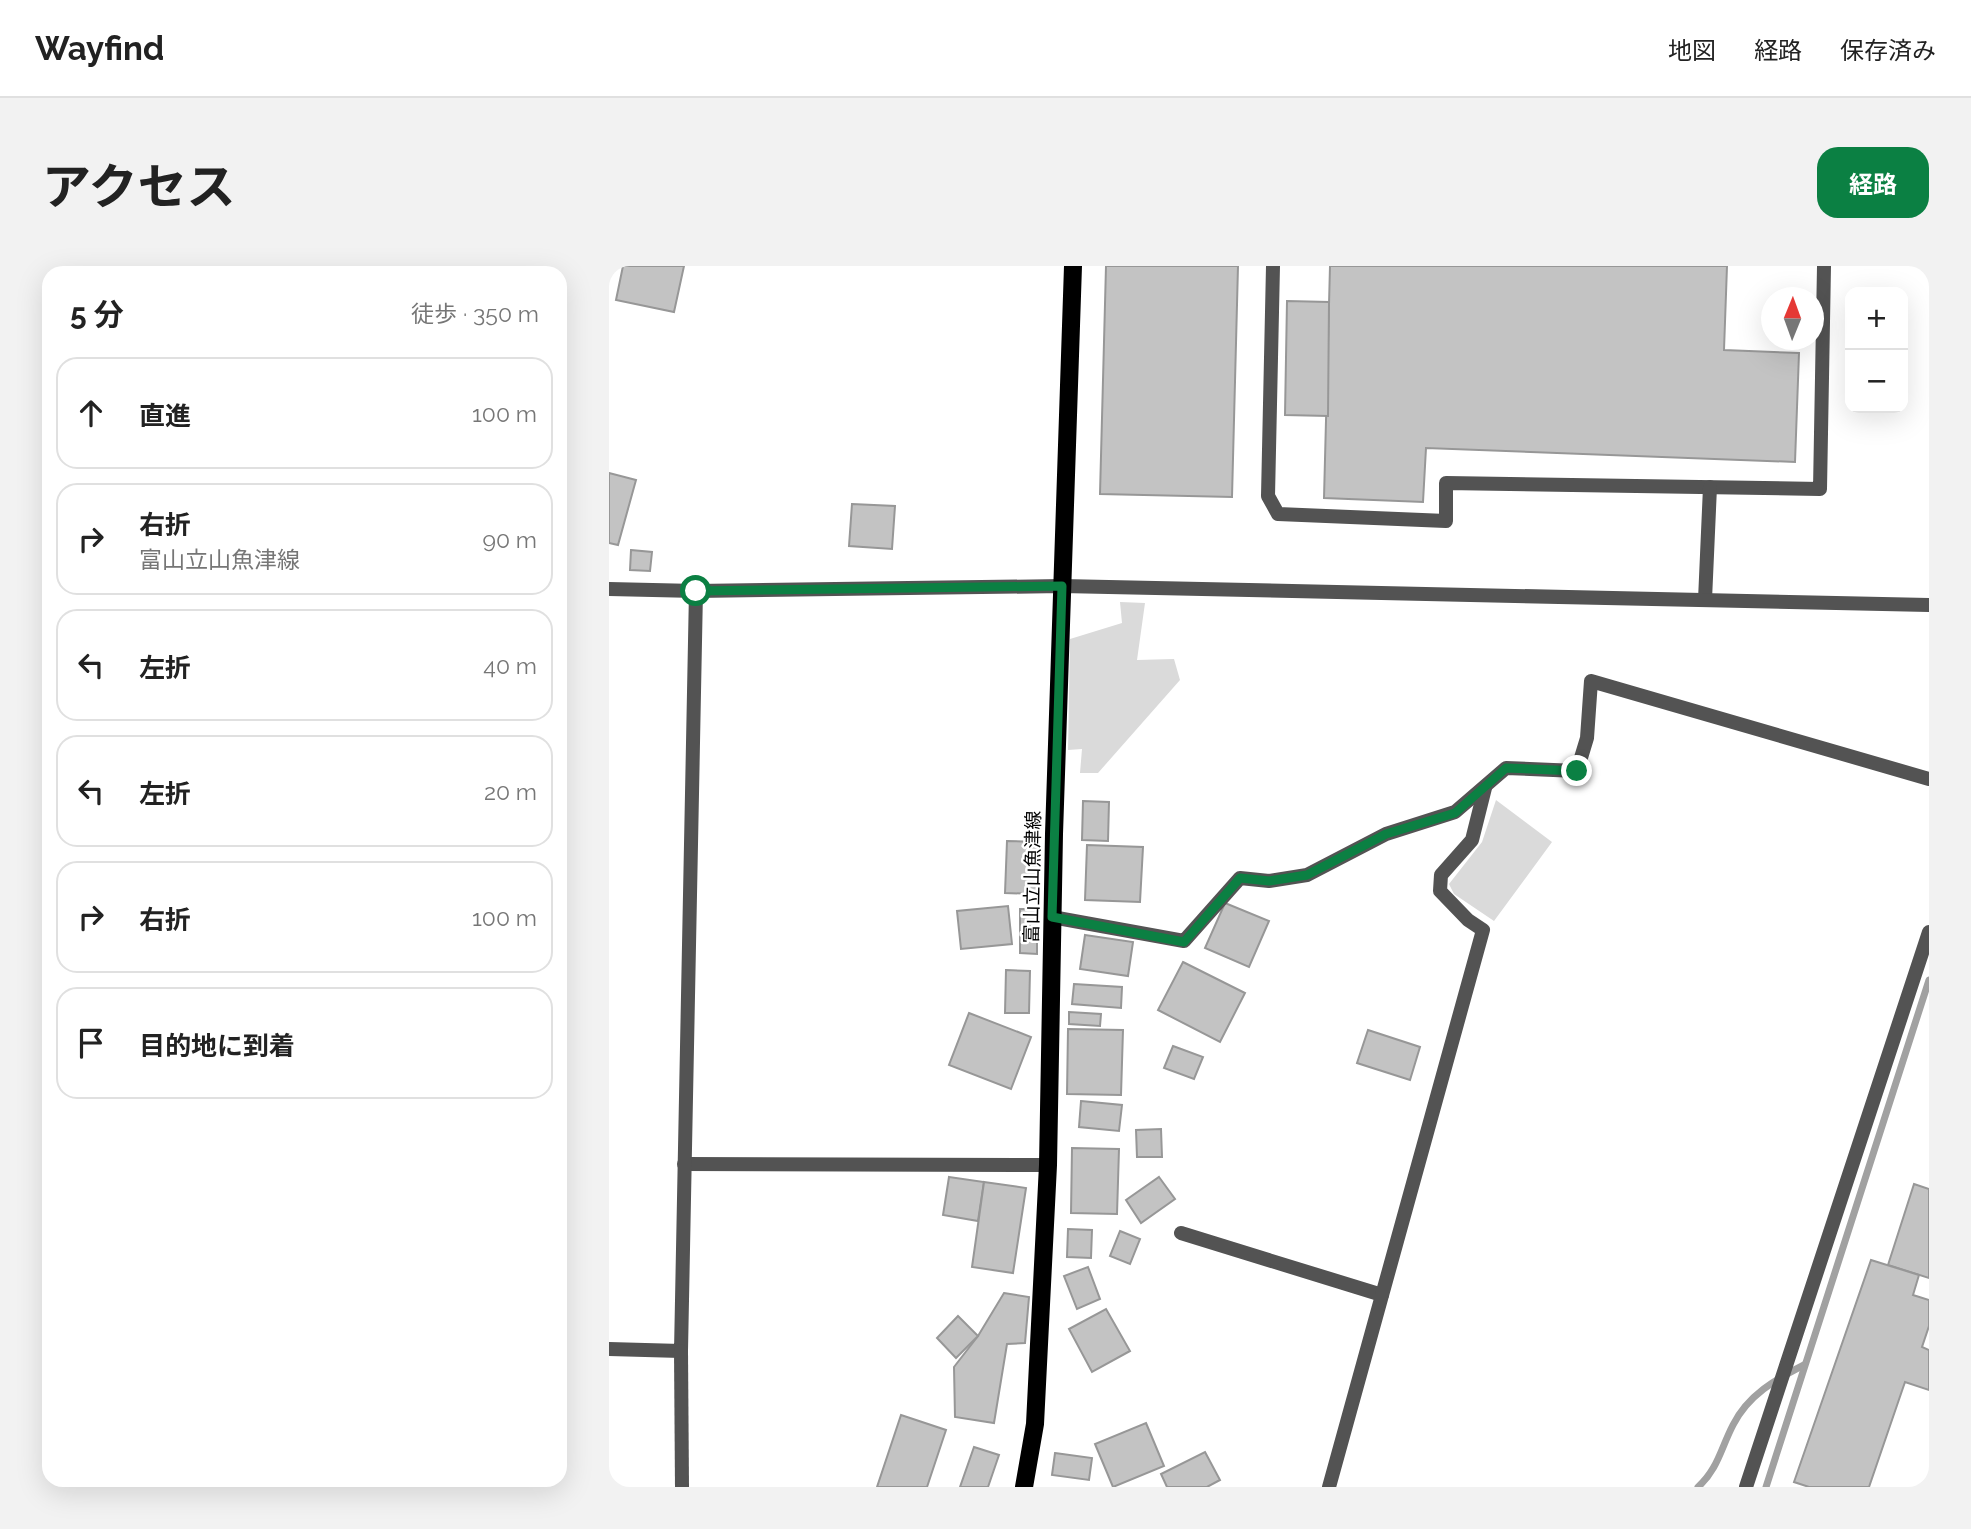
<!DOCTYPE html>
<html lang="ja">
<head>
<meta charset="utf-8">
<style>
  body { margin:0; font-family:Raleway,"Noto Sans JP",sans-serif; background:#f2f2f2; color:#222 }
  .controls { position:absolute; right:21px; top:21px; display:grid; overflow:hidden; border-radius:14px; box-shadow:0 7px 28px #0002 }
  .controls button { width:63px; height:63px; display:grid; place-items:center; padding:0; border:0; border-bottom:2px solid #e0e0e0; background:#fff; color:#222; font:35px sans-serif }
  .compass { position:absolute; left:1152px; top:21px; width:63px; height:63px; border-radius:50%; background:#fff; box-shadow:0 7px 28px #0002; rotate:1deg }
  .stop { position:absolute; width:21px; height:21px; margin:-16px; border:5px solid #0b8043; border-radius:50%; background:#fff }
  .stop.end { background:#0b8043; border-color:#fff; box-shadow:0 2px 7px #0008 }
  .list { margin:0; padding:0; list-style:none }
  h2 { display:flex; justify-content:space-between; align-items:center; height:91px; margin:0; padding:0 28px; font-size:30px }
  h2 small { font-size:23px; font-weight:400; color:#767676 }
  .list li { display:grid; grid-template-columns:46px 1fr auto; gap:21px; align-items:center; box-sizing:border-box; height:112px; margin:0 14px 14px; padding:0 14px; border:2px solid #e0e0e0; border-radius:21px }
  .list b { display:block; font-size:26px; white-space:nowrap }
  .list p { margin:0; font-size:23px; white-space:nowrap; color:#767676 }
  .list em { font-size:23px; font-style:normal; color:#767676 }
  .icon { flex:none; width:38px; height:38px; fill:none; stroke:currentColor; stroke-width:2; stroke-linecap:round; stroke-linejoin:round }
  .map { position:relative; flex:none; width:1320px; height:1221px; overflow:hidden; border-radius:21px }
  header { display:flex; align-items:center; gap:42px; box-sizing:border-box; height:98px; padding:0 35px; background:#fff; border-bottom:2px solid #e0e0e0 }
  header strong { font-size:33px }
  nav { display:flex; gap:38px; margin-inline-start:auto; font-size:24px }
  .intro { display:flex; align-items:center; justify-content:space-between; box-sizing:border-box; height:168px; padding:0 42px }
  h1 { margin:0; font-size:49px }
  .button { padding:18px 32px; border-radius:21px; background:#0b8043; color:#fff; font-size:24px; font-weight:700 }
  main { display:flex; gap:42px; padding:0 42px }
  aside { flex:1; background:#fff; border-radius:21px; box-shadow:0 7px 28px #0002 }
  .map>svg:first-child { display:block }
  .green { fill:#dadada }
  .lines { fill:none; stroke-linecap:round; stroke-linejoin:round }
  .stream { stroke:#a1a1a1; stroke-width:7 }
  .building { fill:#c3c3c3; stroke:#979797; stroke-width:2 }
  .service { stroke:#535353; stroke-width:14 }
  .minor { stroke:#535353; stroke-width:14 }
  .primary { stroke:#000; stroke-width:18 }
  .route { stroke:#0b8043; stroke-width:9 }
  .labels { text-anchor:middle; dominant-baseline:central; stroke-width:5; stroke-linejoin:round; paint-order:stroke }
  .street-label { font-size:19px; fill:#000; stroke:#fff }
</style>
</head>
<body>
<header>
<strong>Wayfind</strong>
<nav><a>地図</a><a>経路</a><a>保存済み</a></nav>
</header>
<div class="intro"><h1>アクセス</h1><a class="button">経路</a></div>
<main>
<aside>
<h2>5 分<small>徒歩 · 350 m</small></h2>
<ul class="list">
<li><svg class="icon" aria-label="ahead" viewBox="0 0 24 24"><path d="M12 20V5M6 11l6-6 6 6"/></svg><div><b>直進</b></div><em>100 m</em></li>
<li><svg class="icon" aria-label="right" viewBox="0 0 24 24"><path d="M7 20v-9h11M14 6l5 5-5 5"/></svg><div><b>右折</b><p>富山立山魚津線</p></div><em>90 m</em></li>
<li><svg class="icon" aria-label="left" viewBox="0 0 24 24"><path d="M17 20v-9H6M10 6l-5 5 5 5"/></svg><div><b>左折</b></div><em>40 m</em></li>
<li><svg class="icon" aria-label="left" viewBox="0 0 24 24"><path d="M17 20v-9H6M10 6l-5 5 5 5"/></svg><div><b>左折</b></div><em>20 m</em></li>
<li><svg class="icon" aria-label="right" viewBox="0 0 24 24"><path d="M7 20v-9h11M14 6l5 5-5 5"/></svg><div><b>右折</b></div><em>100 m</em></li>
<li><svg class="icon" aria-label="arrive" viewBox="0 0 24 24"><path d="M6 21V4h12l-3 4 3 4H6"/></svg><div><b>目的地に到着</b></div></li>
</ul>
</aside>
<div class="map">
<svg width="1320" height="1221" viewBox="0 0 1320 1221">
  <rect width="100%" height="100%" fill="#fff"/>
  <g class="green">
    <polygon points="511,336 536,337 528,394 565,393 571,414 489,507 471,507 473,483 459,484 461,373 513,357"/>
    <polygon points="887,534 943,576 885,655 845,628 840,618 873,576"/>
  </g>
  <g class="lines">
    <g class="stream">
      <path d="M 1089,1221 C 1109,1203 1112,1182 1124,1159 C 1139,1129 1167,1113 1195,1099"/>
      <polyline points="1157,1221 1320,714"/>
    </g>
  </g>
  <g class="building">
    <polygon points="14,0 75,0 65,46 7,34"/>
    <polygon points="497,0 629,0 623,231 491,228"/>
    <polygon points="721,0 1118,0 1115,84 1190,87 1186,196 817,182 814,236 715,232"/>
    <polygon points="678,35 720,36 719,150 676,149"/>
    <polygon points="0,207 27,214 9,279 0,277"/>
    <polygon points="243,238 286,240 283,283 240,280"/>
    <polygon points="22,284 43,286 41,305 21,304"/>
    <polygon points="474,535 500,536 499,575 473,574"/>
    <polygon points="398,575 429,576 428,628 396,627"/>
    <polygon points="478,579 534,581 531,636 476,634"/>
    <polygon points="616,637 660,655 640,701 596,682"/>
    <polygon points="399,640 403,678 352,683 348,645"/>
    <polygon points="411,643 428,643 428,688 411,687"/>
    <polygon points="476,669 524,676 519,710 471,703"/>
    <polygon points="574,696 636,727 611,776 549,744"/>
    <polygon points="397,704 421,705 420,747 396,747"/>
    <polygon points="465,718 513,721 512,742 463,738"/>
    <polygon points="460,746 492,748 491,760 460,758"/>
    <polygon points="360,747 422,771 402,823 340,799"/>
    <polygon points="459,763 514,764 512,829 458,828"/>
    <polygon points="759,764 811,781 801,814 748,797"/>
    <polygon points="564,780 594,791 585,813 555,802"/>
    <polygon points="472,835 513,839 510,865 470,861"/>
    <polygon points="552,863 553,891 528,891 527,864"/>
    <polygon points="463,882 510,883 508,948 462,947"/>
    <polygon points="340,911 375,916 369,955 334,949"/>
    <polygon points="550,911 566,933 532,957 517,934"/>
    <polygon points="375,916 417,922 404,1007 363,1001"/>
    <polygon points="1305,918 1320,923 1320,1012 1279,999"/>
    <polygon points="459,963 483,964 482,992 458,991"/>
    <polygon points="511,965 531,973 521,998 501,990"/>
    <polygon points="1262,994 1310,1009 1304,1029 1320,1034 1320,1060 1313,1081 1320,1084 1320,1124 1296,1116 1260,1221 1200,1221 1185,1216"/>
    <polygon points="479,1001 491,1033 468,1043 455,1010"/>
    <polygon points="395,1027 420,1031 416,1077 398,1078 385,1157 346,1151 345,1101 369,1070"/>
    <polygon points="497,1043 521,1085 483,1106 460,1063"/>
    <polygon points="349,1050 369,1070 347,1092 328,1072"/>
    <polygon points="292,1149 337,1164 318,1221 268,1221"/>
    <polygon points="537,1157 555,1200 504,1221 486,1178"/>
    <polygon points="365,1181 390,1189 379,1221 351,1221"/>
    <polygon points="596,1186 611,1214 598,1221 558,1221 552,1208"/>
    <polygon points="446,1187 483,1192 480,1214 443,1209"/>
  </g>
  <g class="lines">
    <g class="service">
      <polyline points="664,0 659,230 669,248 837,255 837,217 1211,223 1215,0"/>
      <polyline points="1096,334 1101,221"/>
    </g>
    <g class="minor">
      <polyline points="0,323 87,325 453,320 1320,339"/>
      <polyline points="443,651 575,675 631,612 660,615 698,609 777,568 846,546 897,502 968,505 978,472 982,415 1320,513"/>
      <polyline points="75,898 439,899"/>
      <polyline points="572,967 773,1029"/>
      <polyline points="0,1083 72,1085 87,325"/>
      <polyline points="72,1085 73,1221"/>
      <polyline points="720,1221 874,664 859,654 831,625 832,609 863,574 876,522"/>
      <polyline points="1137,1221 1320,666"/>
    </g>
    <polyline class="primary" points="415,1221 426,1158 439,899 445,568 464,0"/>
  </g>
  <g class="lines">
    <polyline class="route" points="87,325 453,320 443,651 575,676 631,612 660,615 698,609 777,568 846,547 897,502 968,505"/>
  </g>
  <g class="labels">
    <g class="street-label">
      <text transform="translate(423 611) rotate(-89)">富山立山魚津線</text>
    </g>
  </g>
</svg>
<div class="controls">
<button>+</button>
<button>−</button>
</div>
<svg class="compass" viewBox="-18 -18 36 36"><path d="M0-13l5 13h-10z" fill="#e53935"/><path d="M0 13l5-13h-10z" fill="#767676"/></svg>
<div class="stop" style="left:87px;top:325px"></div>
<div class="stop end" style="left:968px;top:505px"></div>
</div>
</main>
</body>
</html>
